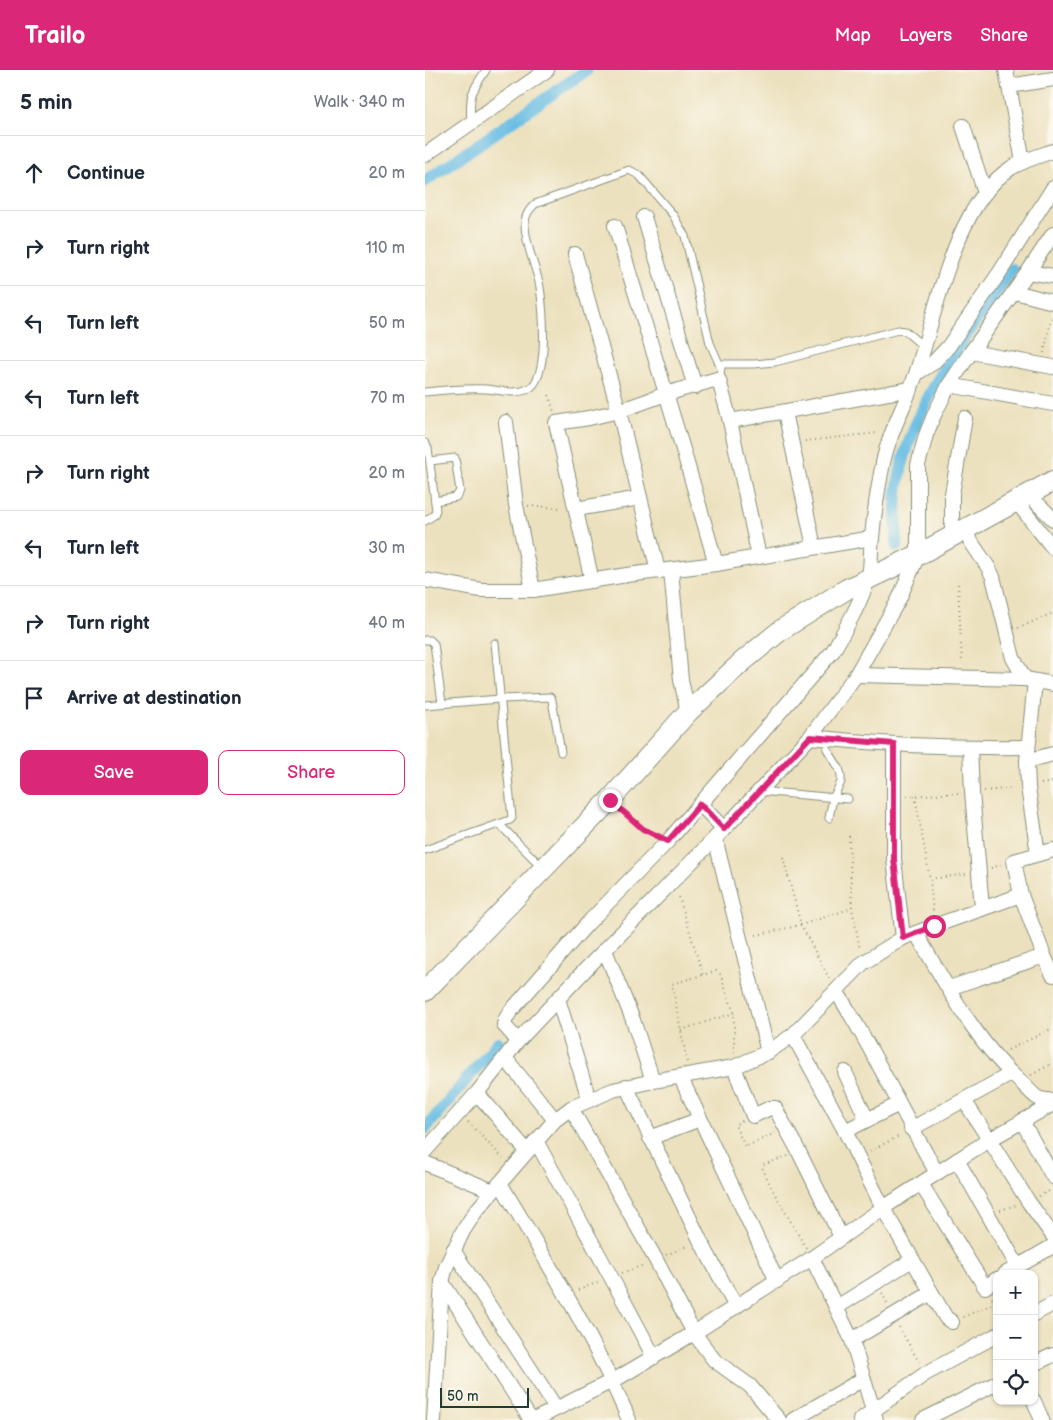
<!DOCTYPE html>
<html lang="en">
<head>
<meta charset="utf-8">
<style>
  body { margin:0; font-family:"Balsamiq Sans",sans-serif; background:#f6f6f7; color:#1f2937 }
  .controls { position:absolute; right:15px; bottom:15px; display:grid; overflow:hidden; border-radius:10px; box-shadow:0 1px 4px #0004 }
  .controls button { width:45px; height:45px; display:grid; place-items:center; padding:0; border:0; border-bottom:1px solid #e0e1e3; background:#fff; color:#1f2937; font:25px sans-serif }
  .scale { position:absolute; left:15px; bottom:12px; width:89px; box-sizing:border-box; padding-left:5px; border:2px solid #1f3d34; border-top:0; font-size:14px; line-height:18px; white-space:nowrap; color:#1f3d34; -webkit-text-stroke:4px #fbf7ec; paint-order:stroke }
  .stop { position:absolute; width:15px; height:15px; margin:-11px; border:4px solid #db2777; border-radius:50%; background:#fff }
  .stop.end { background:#db2777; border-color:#fff; box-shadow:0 1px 5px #0008 }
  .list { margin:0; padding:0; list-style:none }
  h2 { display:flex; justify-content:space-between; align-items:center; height:65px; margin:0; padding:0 20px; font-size:21px }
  h2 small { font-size:16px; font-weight:400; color:#747a83 }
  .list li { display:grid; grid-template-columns:32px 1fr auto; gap:15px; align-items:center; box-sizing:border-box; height:75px; padding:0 20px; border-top:1px solid #e0e1e3 }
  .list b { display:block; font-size:19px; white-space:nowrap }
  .list em { font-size:16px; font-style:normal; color:#747a83 }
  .actions { display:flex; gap:10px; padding:15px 20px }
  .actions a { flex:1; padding:11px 0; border:1px solid #db2777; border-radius:10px; text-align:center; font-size:18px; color:#db2777 }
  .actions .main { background:#db2777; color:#fff }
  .icon { flex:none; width:28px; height:28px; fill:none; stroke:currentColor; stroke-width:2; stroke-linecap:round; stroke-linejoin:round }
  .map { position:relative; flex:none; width:628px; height:1350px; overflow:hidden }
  header { display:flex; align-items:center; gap:30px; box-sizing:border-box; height:70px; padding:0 25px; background:#db2777; color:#fff }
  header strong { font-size:24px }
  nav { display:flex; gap:28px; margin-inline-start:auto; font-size:18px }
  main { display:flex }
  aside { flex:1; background:#fff }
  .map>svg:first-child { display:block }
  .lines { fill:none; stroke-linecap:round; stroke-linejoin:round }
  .canal { stroke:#67bde4; stroke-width:12 }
  .service-casing { stroke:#868f79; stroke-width:9 }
  .minor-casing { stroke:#868f79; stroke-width:16 }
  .secondary-casing { stroke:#868f79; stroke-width:22 }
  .path { stroke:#868f79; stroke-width:2; stroke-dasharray:1 4; stroke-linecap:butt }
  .service { stroke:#fff; stroke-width:7 }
  .minor { stroke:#fff; stroke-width:14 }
  .secondary { stroke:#fff; stroke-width:20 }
  .route { stroke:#db2777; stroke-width:6 }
</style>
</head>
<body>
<header>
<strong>Trailo</strong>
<nav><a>Map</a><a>Layers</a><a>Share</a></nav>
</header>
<main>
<aside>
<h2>5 min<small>Walk · 340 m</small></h2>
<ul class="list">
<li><svg class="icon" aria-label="ahead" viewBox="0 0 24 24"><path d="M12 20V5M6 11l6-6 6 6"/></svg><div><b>Continue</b></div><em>20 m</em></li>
<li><svg class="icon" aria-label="right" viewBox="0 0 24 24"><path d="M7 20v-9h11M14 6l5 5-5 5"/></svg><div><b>Turn right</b></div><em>110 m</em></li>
<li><svg class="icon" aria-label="left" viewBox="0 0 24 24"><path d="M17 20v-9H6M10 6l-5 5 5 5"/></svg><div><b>Turn left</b></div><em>50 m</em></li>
<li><svg class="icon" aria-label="left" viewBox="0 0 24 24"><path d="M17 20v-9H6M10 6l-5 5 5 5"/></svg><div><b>Turn left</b></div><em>70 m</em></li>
<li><svg class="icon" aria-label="right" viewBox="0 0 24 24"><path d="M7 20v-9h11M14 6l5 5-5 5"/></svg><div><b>Turn right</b></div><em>20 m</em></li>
<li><svg class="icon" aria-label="left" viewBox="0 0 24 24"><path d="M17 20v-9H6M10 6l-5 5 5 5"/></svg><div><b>Turn left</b></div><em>30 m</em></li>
<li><svg class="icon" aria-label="right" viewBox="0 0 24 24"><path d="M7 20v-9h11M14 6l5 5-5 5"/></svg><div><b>Turn right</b></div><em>40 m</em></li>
<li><svg class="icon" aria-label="arrive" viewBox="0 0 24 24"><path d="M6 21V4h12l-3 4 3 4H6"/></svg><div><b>Arrive at destination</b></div></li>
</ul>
<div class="actions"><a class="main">Save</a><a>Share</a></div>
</aside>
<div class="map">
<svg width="628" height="1350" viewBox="0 0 628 1350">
  <rect width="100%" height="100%" fill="#fbf7ec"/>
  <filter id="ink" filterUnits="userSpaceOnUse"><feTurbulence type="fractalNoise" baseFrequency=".02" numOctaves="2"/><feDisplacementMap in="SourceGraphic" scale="10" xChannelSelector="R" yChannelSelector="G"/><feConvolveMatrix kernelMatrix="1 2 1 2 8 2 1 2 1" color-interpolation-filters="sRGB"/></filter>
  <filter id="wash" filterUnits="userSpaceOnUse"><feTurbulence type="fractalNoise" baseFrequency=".0096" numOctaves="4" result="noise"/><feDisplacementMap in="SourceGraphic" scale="20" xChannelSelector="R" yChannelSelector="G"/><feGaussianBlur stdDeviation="1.12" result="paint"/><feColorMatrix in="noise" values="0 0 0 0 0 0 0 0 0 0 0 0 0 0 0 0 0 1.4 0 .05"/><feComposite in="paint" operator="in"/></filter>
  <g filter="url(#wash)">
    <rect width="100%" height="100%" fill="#ece1be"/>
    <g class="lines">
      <g class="canal">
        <polyline points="0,111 162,0"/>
        <path d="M 472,476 C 472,458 470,439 472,422 C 483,338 540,267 587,199"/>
        <polyline points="0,1059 73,972"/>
      </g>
    </g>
  </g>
  <g filter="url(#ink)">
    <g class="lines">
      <g class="service-casing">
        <g id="service">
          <path d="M 46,52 C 44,24 46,23 61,0"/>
          <polyline points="295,294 329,294 350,292 473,260 480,261 499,277"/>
          <path d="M 0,322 C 20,320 41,318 61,319 C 75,320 90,325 103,319 C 125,309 118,238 115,217 C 111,196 100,175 100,154 C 100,145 104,140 110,134 L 204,100 L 214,105 L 248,145 L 260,166 L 285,273 L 296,298 L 294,310"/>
          <polyline points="0,373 3,378 11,440 9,445 0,451"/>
          <polyline points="5,391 30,388 35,421 31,427 10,431"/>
          <polyline points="0,570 5,570 9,574 17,633"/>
          <polyline points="0,635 75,629 125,627 127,630 136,682"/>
          <polyline points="402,679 414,698 416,705 416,712 408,728 404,748"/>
          <polyline points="334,721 423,729"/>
          <polyline points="74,754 118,798"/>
          <polyline points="0,780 85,750 87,748 70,573"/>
        </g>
      </g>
      <g class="minor-casing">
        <g id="minor">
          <polyline points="581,0 598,92"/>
          <polyline points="584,16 628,9"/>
          <polyline points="538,56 560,123"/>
          <polyline points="0,85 122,0"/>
          <polyline points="219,147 270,317"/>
          <polyline points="190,156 257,376 291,494"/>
          <polyline points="150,184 194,341 233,501"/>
          <polyline points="603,202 628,206"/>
          <polyline points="590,222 628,232"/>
          <polyline points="546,282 628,297"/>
          <polyline points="492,303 508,293 523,277 575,202 628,118"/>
          <polyline points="524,315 628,334"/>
          <polyline points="360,342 389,477"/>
          <polyline points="305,351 486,319"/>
          <polyline points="81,352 91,435 108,520 202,505 291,494 447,468"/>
          <polyline points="603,424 628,449"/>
          <polyline points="591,431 628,478"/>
          <polyline points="151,439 215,428"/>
          <polyline points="538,460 563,497 568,507 588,588 600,609"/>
          <polyline points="527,467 527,424 540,348"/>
          <polyline points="246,500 256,610 263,642"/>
          <polyline points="0,510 56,520 108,520"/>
          <polyline points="167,511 131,353 164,348 194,341 241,324 292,309 294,310 305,351 334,487"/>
          <polyline points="431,605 600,609 628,614"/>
          <polyline points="610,611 602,691 603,717 613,784"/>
          <path d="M 385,667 C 457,675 530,678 603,677"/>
          <polyline points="469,675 469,789 478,868"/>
          <polyline points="545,678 547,722 557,838"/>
          <polyline points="602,691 628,684"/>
          <polyline points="275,734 299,759"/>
          <polyline points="290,768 343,982"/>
          <polyline points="596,825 589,791 628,780"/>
          <path d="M 491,863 C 522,916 552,975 599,1015 C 603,1019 608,1025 613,1028 C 618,1030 623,1030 628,1031"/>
          <polyline points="180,880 208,950 228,1011"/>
          <polyline points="524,918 619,886"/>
          <path d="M 411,921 C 449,979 477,1043 512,1103"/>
          <polyline points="133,929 164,1029"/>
          <polyline points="368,965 420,1061 458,1138 521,1248 527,1252"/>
          <polyline points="93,971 160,900 299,759 385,667 431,605 474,529 493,485 493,395 501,365 509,345 524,315 546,282 603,202 628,164"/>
          <polyline points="80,988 130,1050"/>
          <polyline points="309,997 328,1046 345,1038 350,1038 374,1082 416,1167"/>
          <polyline points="420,1002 442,1050"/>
          <polyline points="255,1006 352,1211"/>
          <polyline points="201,1016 275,1170 311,1237"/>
          <polyline points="52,1023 102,1081"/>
          <polyline points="539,1030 603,1131 628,1166"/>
          <polyline points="146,1038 231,1190 269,1263 289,1290 325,1316 354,1350"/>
          <polyline points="597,1051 628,1107"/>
          <polyline points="486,1059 586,1004"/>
          <polyline points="420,1061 474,1034"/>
          <polyline points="225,1068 275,1049"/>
          <polyline points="111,1071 186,1207 229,1287"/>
          <path d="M 0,1081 L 52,1023 L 93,971 L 79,955 L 80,950 L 85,942 L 163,853 L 243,771 L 408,581 C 421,558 435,534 443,509 C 447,497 445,481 447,468 C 449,443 453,418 458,393 C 464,362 481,334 491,304 C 511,243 529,135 586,98 C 599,90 614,86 628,81"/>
          <polyline points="532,1090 592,1195"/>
          <polyline points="0,1093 68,1121"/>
          <path d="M 75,1113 C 121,1190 169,1267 204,1350"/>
          <polyline points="496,1114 560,1217 572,1209"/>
          <polyline points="28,1180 131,1338"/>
          <polyline points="387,1188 427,1270 451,1350"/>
          <polyline points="580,1204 628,1176"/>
          <polyline points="17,1212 106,1350"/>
          <polyline points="412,1237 487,1190"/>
          <polyline points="609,1244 628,1234"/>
          <polyline points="427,1270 506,1223"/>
          <polyline points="609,1294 628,1285"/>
          <polyline points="609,1331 617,1350"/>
          <polyline points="9,1350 17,1212 21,1197 38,1161 51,1141 88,1098 130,1050 146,1038 188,1020 228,1011 309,997 343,982 368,965 438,893 457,881 478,868 509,856 596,825 619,886 628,905"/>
          <polyline points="109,1350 193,1308 269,1263 387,1188 458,1138 512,1103 564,1070 628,1034"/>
          <polyline points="368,1350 438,1309"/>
          <polyline points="435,1350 500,1304 572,1265"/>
          <polyline points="498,1350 572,1313"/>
        </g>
      </g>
      <g class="secondary-casing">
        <polyline id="secondary" points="0,921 185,730 263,642 317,592 356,560 422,519 493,485 628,411"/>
      </g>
      <g class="path">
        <polyline points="619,283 627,244"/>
        <polyline points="124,325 129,342"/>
        <polyline points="380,371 452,363"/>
        <polyline points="103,436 138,438"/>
        <polyline points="533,514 537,594"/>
        <polyline points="593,558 628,543"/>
        <polyline points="616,714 628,712"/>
        <polyline points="559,721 589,718"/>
        <polyline points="482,726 534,723"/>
        <polyline points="490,726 505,809 508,842"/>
        <polyline points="196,740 218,759 230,765"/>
        <polyline points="424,766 427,838 435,879"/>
        <polyline points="358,787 376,855 405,910"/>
        <polyline points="566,798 576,795"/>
        <polyline points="505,809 542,804"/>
        <polyline points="254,827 278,905"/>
        <polyline points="331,865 376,855 427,838"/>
        <polyline points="256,960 309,943"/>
        <polyline points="583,980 628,958"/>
        <polyline points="262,992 247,914 291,901 295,904 309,943 309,982"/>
        <polyline points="606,1005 628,993"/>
        <polyline points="317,1051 310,1055 320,1077 350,1063"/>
        <polyline points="43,1052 78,1088"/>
        <polyline points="445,1081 476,1065"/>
        <polyline points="363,1086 338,1095 337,1097 347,1119 381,1178"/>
        <polyline points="614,1126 626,1120"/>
        <polyline points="575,1140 591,1135"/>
        <polyline points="241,1185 264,1175"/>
        <polyline points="197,1203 219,1195"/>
        <polyline points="153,1220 174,1212"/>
        <polyline points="457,1223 463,1235"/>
        <polyline points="567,1228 572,1236"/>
        <polyline points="538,1247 570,1233"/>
        <polyline points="474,1257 494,1292"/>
      </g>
      <use href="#service" class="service"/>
      <use href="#minor" class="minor"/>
      <use href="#secondary" class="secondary"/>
    </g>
  </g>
  <g class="lines" filter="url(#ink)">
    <polyline class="route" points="185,730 218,759 243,771 275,734 299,759 385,667 469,674 469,789 478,868 509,856"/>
  </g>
</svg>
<div class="controls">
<button>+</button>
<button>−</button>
<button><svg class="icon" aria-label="locate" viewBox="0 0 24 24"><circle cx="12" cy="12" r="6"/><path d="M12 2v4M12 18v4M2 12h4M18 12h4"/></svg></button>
</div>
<div class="scale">50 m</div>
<div class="stop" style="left:509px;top:856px"></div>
<div class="stop end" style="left:185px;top:730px"></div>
</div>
</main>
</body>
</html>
